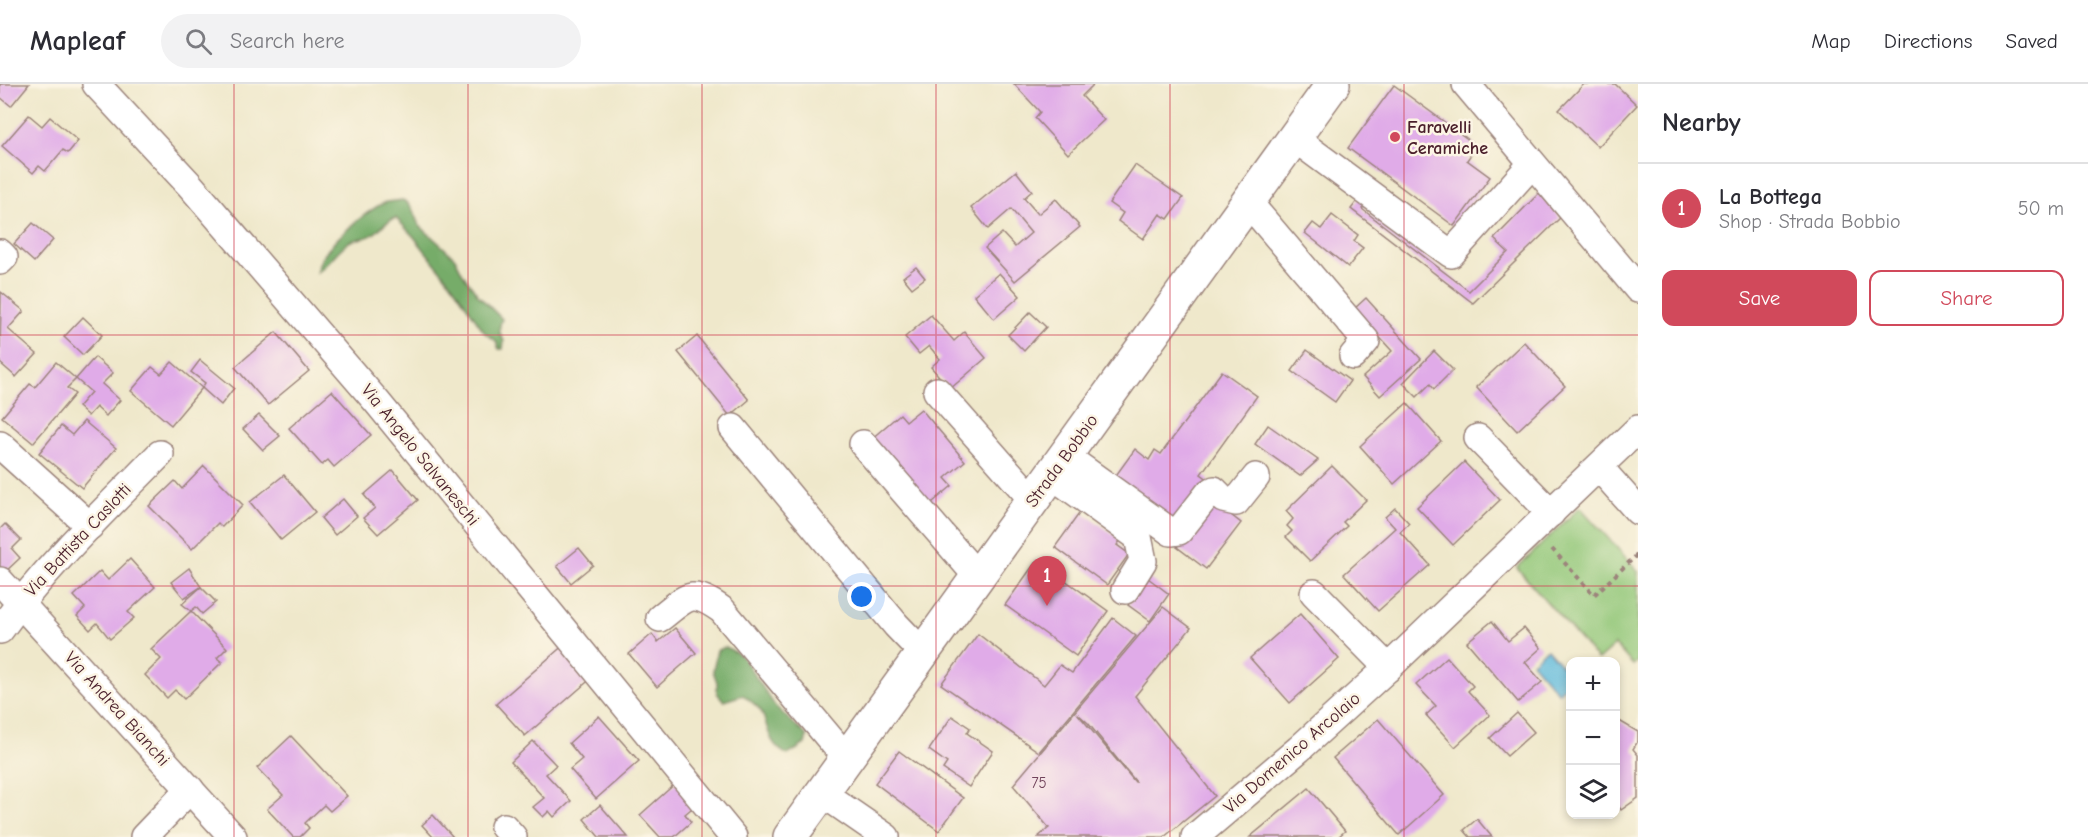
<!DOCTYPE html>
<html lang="en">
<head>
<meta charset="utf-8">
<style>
  body { margin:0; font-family:"Comic Neue",sans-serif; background:#f2f2f3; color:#2b2b33 }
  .controls { position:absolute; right:18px; bottom:18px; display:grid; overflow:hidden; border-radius:12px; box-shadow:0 3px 9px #0003 }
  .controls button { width:54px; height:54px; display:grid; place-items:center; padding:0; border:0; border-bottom:2px solid #e1e1e2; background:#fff; color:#2b2b33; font:30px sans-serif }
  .you { position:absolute; left:862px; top:513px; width:21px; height:21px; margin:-15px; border:4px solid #fff; border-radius:50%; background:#1a73e8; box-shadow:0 0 0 9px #1a73e833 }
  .badge { display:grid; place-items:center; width:39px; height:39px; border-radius:50%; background:#d1495b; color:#fff; font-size:20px; font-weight:700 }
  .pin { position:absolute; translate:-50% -50px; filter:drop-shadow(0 2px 3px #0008) }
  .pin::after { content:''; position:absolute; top:32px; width:21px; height:18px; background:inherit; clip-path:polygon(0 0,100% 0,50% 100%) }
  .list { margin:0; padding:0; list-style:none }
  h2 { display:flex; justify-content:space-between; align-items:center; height:78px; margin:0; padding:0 24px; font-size:26px }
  h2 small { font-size:20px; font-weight:400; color:#7c7c81 }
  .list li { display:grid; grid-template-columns:39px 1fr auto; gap:18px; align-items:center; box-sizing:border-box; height:90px; padding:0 24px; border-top:2px solid #e1e1e2 }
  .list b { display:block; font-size:22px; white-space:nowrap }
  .list p { margin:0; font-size:20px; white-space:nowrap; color:#7c7c81 }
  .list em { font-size:20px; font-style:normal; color:#7c7c81 }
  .actions { display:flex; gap:12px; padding:18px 24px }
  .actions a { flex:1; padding:14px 0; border:2px solid #d1495b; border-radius:12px; text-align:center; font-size:21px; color:#d1495b }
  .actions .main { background:#d1495b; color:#fff }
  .icon { flex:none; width:33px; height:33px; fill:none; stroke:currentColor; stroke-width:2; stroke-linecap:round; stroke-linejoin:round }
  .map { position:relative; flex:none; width:1638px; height:753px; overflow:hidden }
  header { display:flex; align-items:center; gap:36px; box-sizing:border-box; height:84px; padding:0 30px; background:#fff; border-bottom:2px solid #e1e1e2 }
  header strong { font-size:28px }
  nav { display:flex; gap:33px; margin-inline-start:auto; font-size:21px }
  .search { width:420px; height:54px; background:#f2f2f3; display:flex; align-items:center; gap:15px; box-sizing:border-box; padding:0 21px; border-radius:33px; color:#7c7c81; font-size:22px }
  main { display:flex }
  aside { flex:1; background:#fff }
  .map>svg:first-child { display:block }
  .green { fill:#93c779; stroke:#6e7352; stroke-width:1.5 }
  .forest { fill:#76ac69; stroke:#60664a; stroke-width:1.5 }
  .water { fill:#5ebadc; stroke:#546c84; stroke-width:1.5 }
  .building { fill:#e0abe8; fill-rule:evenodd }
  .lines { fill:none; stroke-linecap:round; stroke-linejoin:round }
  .minor-casing { stroke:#9c847b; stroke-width:30 }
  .major-casing { stroke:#9c847b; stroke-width:36 }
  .path { stroke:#9c847b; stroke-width:4; stroke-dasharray:4.5 4.5; stroke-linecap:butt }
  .minor { stroke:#fff; stroke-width:27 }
  .major { stroke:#fff; stroke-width:33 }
  .grid { fill:none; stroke:#d1495b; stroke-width:1.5; stroke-opacity:0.55 }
  .poi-dot { fill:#d1495b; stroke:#fcf5e5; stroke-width:2 }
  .labels { text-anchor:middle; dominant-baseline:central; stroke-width:5; stroke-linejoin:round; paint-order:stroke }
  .number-label { font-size:15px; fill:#70425a }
  .poi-label { font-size:18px; font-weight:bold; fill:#4a1f2b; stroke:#fcf5e5; text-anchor:start }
  .street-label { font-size:18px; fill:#4a1f2b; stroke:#fcf5e5 }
</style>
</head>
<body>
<header>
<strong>Mapleaf</strong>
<div class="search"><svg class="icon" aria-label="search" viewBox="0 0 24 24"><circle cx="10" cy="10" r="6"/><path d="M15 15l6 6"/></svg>Search here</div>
<nav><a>Map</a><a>Directions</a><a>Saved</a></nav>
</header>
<main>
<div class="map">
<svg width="1638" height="753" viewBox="0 0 1638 753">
  <rect width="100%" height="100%" fill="#fcf5e5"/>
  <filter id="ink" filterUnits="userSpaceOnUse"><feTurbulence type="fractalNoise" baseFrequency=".0167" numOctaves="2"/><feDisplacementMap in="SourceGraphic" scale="12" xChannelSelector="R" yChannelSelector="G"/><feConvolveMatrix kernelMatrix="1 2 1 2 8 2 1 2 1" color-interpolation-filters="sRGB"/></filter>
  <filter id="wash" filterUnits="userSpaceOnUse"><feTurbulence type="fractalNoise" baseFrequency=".008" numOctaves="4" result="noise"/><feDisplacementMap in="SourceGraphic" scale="24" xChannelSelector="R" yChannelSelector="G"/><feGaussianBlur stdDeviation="1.35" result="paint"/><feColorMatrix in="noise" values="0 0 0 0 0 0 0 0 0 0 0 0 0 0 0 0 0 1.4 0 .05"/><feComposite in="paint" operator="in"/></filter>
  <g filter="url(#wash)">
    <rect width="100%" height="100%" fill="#efe8cb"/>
    <polygon class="green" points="1580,423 1638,487 1638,577 1633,581 1615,561 1598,576 1517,484"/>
    <g class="forest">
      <path d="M 403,116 C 415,123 413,130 419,141 L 455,174 L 463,190 L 478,211 L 502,235 C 498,244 499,249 504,257 L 503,265 L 499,265 L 496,257 L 485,249 L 454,203 L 414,153 L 396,134 C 385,137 381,145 372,151 C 366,155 356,154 349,158 C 337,166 329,180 317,188 C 318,167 365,127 384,119 C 390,117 397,117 403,116 Z"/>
      <path d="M 726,563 L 742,572 L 775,622 L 807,652 L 805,660 L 788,671 C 767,660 770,646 761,627 C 757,621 749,616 743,611 L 724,617 L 717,609 L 717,598 L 713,587 L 717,566 Z"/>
    </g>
    <polygon class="water" points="1547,565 1570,591 1570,598 1558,609 1532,578"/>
    <g id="blocks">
      <g class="building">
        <polygon points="0,0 29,0 11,22 0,13"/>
        <polygon points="1014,0 1094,0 1082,12 1104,36 1068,70 1035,34 1040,28"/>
        <polygon points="1584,0 1615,0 1637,21 1598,63 1559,26"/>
        <polygon points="1394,1 1477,62 1467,76 1490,93 1454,142 1348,64"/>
        <polygon points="29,31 42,42 50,33 78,57 68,69 63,66 45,87 39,82 33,89 2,62"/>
        <polygon points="1135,81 1183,114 1168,135 1160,130 1143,155 1118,137 1123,129 1109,119"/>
        <polygon points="1016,87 1032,107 1024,114 1038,130 1056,115 1080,143 1015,197 985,164 1002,149 1015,163 1031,149 1011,125 988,145 971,124"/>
        <polygon points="1539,109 1560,134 1473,219 1351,125 1361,112 1368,118 1362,125 1469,207 1508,168 1494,155"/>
        <polygon points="1332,131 1358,151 1354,157 1363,164 1348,183 1305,149 1313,139 1321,145"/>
        <polygon points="33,139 53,156 34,178 14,160"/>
        <polygon points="916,183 925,194 912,204 903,193"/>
        <polygon points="999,189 1020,212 994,235 974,211"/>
        <polygon points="1,208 24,227 8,245 37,270 16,293 0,279"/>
        <polygon points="1366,214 1421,275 1380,312 1363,293 1392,267 1354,225"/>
        <polygon points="1030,228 1046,243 1024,267 1008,251"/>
        <polygon points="931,231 954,257 964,248 986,274 950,305 931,283 940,275 929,262 919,270 905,253"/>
        <polygon points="83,233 102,251 83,271 64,253"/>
        <polygon points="276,248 309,287 268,321 235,283"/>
        <polygon points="697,252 749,316 730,332 678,268"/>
        <polygon points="1524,258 1565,302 1517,347 1476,303"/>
        <polygon points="1307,266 1350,297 1335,318 1292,287"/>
        <polygon points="1434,267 1453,286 1434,305 1430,300 1417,313 1403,299"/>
        <polygon points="95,273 113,289 102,300 120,316 106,332 96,323 88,332 78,323 91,308 76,295"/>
        <polygon points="200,276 234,304 221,321 202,304 205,299 191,288"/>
        <polygon points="56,278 76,295 67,304 75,310 33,359 2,333 30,300 35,303"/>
        <polygon points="172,278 202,304 171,341 131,307 152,283 161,290"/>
        <polygon points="1222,287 1257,312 1201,390 1209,396 1177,440 1114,394 1135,365 1149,376 1155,366 1161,370"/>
        <polygon points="332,307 371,351 334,383 328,376 322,381 289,344"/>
        <polygon points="1407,319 1441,357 1394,400 1360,362"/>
        <polygon points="921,325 965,377 945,394 952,402 927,423 870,356 900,330 906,337"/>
        <polygon points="259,331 280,352 263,366 243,345"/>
        <polygon points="84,337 116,364 82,404 39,369 61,342 72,351"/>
        <polygon points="1268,341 1318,376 1300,392 1255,360"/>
        <polygon points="1464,378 1500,416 1453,461 1417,423"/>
        <polygon points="204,382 243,421 222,443 218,439 192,465 149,422 175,397 182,405"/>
        <polygon points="1332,382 1366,416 1343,438 1347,442 1310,477 1286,453 1292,447 1287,442 1293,435 1286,427"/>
        <polygon points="393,386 418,416 378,450 363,434 375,424 364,411"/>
        <polygon points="284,391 315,428 281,456 250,418"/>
        <polygon points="343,415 357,432 335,451 321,434"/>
        <polygon points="1213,417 1241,439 1206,485 1177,463"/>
        <polygon points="1395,424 1409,439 1400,448 1430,481 1378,527 1344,490 1395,444 1385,433"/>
        <polygon points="1081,427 1121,456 1117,461 1129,470 1107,501 1055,463"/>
        <polygon points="5,440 21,456 12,465 20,474 3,490 0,487 0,445"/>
        <polygon points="579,464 593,481 571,499 557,482"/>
        <polygon points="130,475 155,503 128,528 134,534 110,555 97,539 90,546 77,532 85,524 74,512 100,487 108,496"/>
        <polygon points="1037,476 1108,527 1076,572 1005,521"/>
        <polygon points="189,484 201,503 184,514 171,498"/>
        <polygon points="1148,494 1169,510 1150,537 1128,521"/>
        <polygon points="201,503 216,518 202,530 196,523 191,527 227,564 217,574 222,578 184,615 175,606 167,614 145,591 161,575 151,565 191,527 182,520"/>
        <path d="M 1163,523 L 1191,544 L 1135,612 L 1215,712 L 1164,753 L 1038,753 L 1049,744 L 1013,701 ZM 1077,629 L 1088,639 L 1136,698 L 1135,698 Z"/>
        <polygon points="1300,530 1339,575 1290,619 1250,574"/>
        <polygon points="1113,534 1136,552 1039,668 941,600 978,550 1044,601 1060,581 1072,589"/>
        <polygon points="1492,537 1508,557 1524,544 1541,564 1525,578 1542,598 1518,618 1467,558"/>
        <polygon points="675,544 696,569 657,603 629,570 652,550 658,558"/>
        <polygon points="566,559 594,592 525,652 496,620"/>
        <polygon points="1447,573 1473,602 1468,607 1490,631 1455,663 1426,631 1436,622 1416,601"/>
        <polygon points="1517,629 1534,648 1507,672 1490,654"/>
        <polygon points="599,632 639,677 596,715 570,685 582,675 569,659"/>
        <polygon points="952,632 970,644 967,649 993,667 969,703 943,685 947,679 929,666"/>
        <polygon points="1378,635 1444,711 1399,751 1333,674"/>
        <polygon points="1616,635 1638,648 1638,657 1633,665 1638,671 1638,714 1621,726 1616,718"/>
        <polygon points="291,652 347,712 330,727 324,721 305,739 309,744 300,753 293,753 267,725 283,711 257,684"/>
        <polygon points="533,657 556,681 546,690 571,717 554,733 549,727 543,733 533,723 544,714 511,678"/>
        <polygon points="899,667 963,714 939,747 875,699"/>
        <polygon points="677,698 697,720 685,730 691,738 674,753 660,753 640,731"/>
        <polygon points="1309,704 1345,747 1338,753 1250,753"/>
        <polygon points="600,721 628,753 599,753 584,735"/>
        <polygon points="433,731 453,753 433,753 422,741"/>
        <polygon points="1477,735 1492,753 1470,753 1464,746"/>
      </g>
    </g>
  </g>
  <g filter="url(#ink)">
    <use href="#blocks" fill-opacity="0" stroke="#9c847b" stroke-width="1.5"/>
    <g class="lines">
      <g class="minor-casing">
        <g id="minor">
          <polyline points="96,0 189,100 377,318 733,753"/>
          <polyline points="1466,0 1638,205"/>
          <polyline points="1294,54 1451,170 1532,80"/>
          <polyline points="1248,118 1366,257 1353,272"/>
          <polyline points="0,169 4,173 0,177"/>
          <polyline points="937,307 1033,416"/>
          <polyline points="733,344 896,541 923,569"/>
          <polyline points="1478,354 1551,429"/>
          <polyline points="863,360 978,493"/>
          <polyline points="0,361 90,442"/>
          <polyline points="1065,372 1171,448 1179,447 1208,410 1214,406 1223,415 1236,418 1256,393"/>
          <polyline points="1599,383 1638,427"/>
          <polyline points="1052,391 1138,453 1143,477 1125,506"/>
          <polyline points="0,497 233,753"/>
          <polyline points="1314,509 1388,584"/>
          <path d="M 660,534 C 688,512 691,504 722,526 L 847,675"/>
          <path d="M 0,546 C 46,482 105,426 160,370"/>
          <polyline points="822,709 886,753"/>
          <polyline points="504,743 513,753"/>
          <polyline points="144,753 190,705"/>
          <polyline points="1195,753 1299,665 1388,584 1638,345"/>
        </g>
      </g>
      <g class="major-casing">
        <polyline id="major" points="790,753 1333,0"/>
      </g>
      <polyline class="path" points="1552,465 1594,511 1638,470"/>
      <use href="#minor" class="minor"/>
      <use href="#major" class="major"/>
    </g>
  </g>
  <path class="grid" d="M 234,0 L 234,753M 468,0 L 468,753M 702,0 L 702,753M 936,0 L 936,753M 1170,0 L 1170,753M 1404,0 L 1404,753M 0,251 L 1638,251M 0,502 L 1638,502"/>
  <circle class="poi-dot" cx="1395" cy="53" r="6"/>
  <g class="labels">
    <g class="number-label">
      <text x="1039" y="699">75</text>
    </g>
    <g class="poi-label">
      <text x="1407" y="43">Faravelli<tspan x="1407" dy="21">Ceramiche</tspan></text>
    </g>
    <g class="street-label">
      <text transform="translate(420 371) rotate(51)">Via Angelo Salvaneschi</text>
      <text transform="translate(1062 377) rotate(-54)">Strada Bobbio</text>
      <text transform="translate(78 456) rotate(-47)">Via Battista Caslotti</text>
      <text transform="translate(117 625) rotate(48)">Via Andrea Bianchi</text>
      <text transform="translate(1292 669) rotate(-41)">Via Domenico Arcolaio</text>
    </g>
  </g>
</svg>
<div class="controls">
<button>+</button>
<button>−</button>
<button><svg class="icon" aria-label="layers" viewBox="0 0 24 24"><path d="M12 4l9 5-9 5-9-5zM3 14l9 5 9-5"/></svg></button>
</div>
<div class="you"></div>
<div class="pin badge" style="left:1047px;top:522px">1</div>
</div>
<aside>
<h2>Nearby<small></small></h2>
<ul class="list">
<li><span class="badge">1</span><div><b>La Bottega</b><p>Shop · Strada Bobbio</p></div><em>50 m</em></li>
</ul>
<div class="actions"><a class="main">Save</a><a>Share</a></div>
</aside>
</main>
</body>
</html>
